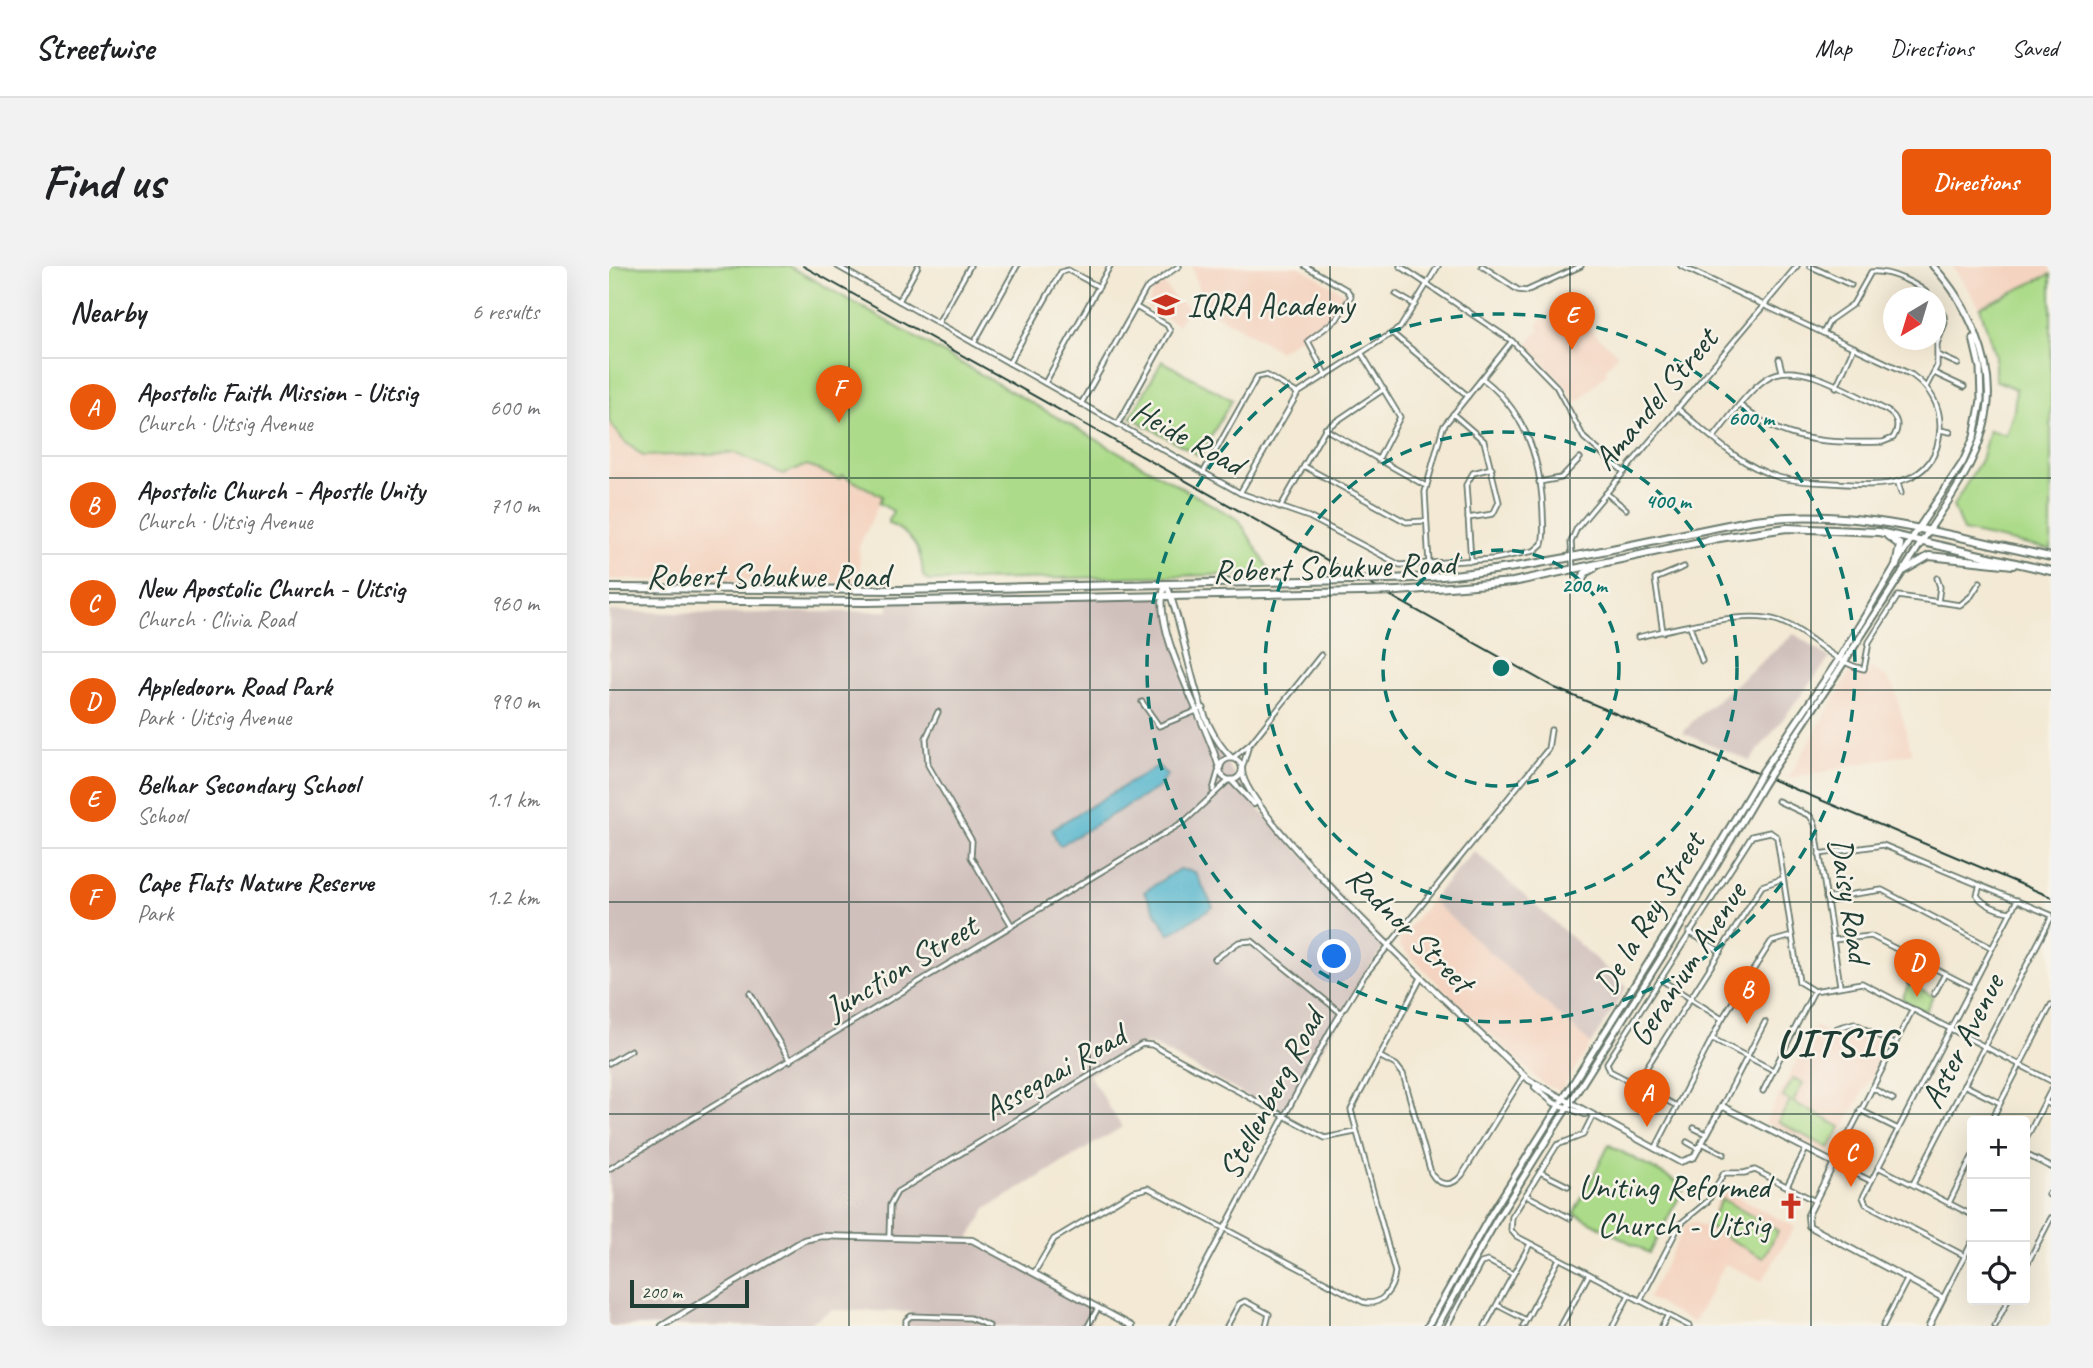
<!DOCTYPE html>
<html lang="en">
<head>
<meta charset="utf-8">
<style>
  body { margin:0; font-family:Caveat,sans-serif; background:#f2f2f2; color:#202124 }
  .controls { position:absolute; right:21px; bottom:21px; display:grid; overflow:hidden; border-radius:7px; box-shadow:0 7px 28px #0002 }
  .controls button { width:63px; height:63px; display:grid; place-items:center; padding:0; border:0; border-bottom:2px solid #e0e0e0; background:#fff; color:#202124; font:35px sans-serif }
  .compass { position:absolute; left:1274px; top:21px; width:63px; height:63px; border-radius:50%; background:#fff; box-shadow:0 7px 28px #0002; rotate:218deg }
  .scale { position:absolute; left:21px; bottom:18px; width:119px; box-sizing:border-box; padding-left:7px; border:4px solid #1f3d34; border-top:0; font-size:19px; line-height:24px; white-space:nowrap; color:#1f3d34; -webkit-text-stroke:5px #f7f3e8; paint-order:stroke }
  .you { position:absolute; left:726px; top:691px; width:24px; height:24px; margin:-18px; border:5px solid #fff; border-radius:50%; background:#1a73e8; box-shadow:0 0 0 10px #1a73e833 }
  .badge { display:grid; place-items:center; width:46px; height:46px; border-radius:50%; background:#ea580c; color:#fff; font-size:23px; font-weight:700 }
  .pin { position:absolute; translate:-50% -58px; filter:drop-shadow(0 2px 4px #0008) }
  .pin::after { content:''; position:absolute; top:37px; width:24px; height:21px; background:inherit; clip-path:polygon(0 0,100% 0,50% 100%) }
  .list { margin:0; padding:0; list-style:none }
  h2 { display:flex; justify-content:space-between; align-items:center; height:91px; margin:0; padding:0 28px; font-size:30px }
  h2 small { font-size:23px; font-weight:400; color:#757577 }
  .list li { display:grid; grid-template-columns:46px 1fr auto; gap:21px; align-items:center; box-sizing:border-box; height:98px; padding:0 28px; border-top:2px solid #e0e0e0 }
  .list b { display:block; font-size:26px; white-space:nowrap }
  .list p { margin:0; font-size:23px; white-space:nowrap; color:#757577 }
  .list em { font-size:23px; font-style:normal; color:#757577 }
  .icon { flex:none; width:38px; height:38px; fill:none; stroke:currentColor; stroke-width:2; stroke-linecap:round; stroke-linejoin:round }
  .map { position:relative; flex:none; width:1442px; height:1060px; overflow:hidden; border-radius:7px }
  header { display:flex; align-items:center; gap:42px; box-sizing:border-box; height:98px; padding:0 35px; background:#fff; border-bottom:2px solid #e0e0e0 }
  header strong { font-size:33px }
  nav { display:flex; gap:38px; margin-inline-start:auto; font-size:24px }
  .intro { display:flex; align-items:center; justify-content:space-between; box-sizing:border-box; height:168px; padding:0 42px }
  h1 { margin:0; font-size:49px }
  .button { padding:18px 32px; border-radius:7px; background:#ea580c; color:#fff; font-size:24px; font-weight:700 }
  main { display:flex; gap:42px; padding:0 42px }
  aside { flex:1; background:#fff; border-radius:7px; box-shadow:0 7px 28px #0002 }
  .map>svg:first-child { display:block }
  .built { fill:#f4d3c0 }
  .industrial { fill:#d0c0bc }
  .green { fill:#acdb89; stroke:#668c5e; stroke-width:2 }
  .water { fill:#4db2cc; stroke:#367880; stroke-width:2 }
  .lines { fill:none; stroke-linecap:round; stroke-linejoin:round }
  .minor-casing { stroke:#69796c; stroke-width:7 }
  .tertiary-casing { stroke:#69796c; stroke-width:8 }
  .secondary-casing { stroke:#69796c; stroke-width:9 }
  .primary-casing { stroke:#69796c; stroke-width:10 }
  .minor { stroke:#fff; stroke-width:3.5 }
  .tertiary { stroke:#fff; stroke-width:4.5 }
  .secondary { stroke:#fff; stroke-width:5 }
  .primary { stroke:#fff; stroke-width:6 }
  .rail { stroke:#1f3d34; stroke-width:2 }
  .secondary-bridge-casing { stroke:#69796c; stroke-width:9; stroke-linecap:butt }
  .primary-bridge-casing { stroke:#69796c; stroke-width:10; stroke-linecap:butt }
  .secondary-bridge { stroke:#fff; stroke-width:5 }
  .primary-bridge { stroke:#fff; stroke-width:6 }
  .grid { fill:none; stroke:#1f3d34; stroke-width:2; stroke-opacity:0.55 }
  .ring { fill:none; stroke:#0f766e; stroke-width:3.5; stroke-dasharray:12 9 }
  .labels { text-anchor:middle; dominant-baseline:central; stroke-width:5; stroke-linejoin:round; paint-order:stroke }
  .poi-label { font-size:33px; fill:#1f3d34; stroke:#f7f3e8; text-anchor:start }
  .street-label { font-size:33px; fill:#1f3d34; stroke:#f7f3e8 }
  .district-label { font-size:40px; font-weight:bold; letter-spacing:2px; fill:#1f3d34; stroke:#f7f3e8 }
  .centre { fill:#0f766e; stroke:#f7f3e8; stroke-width:3.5 }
  .ring-label { font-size:21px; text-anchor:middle; font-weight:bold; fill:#0f766e; stroke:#f7f3e8; stroke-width:5; stroke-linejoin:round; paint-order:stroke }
</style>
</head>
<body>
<header>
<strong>Streetwise</strong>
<nav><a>Map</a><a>Directions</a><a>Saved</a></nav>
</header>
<div class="intro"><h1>Find us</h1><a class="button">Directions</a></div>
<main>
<aside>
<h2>Nearby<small>6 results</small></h2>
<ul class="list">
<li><span class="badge">A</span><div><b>Apostolic Faith Mission - Uitsig</b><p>Church · Uitsig Avenue</p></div><em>600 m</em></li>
<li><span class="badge">B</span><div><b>Apostolic Church - Apostle Unity</b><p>Church · Uitsig Avenue</p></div><em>710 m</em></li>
<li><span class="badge">C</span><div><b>New Apostolic Church - Uitsig</b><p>Church · Clivia Road</p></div><em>960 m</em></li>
<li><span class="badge">D</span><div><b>Appledoorn Road Park</b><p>Park · Uitsig Avenue</p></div><em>990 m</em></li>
<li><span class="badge">E</span><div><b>Belhar Secondary School</b><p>School</p></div><em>1.1 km</em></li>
<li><span class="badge">F</span><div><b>Cape Flats Nature Reserve</b><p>Park</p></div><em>1.2 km</em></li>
</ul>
</aside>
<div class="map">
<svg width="1442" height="1060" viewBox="0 0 1442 1060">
  <rect width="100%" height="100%" fill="#f7f3e8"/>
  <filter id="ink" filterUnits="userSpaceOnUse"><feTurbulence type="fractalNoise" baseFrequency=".0143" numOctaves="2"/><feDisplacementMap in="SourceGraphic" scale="14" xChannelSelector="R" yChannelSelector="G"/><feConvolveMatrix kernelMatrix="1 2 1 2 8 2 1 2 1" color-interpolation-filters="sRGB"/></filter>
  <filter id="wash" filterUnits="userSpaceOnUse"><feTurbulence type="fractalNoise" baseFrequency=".00686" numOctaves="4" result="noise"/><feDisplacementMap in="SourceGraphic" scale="28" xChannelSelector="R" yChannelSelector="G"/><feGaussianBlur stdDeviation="1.57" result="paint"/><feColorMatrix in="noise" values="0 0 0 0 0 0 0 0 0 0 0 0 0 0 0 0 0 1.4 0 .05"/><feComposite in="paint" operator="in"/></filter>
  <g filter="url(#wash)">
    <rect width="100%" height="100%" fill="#f3e9d4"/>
    <g class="built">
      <polygon points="0,0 180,0 630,254 661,305 660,308 320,315 314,310 311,284 304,273 279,257 284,244 270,237 250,281 252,317 0,313"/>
      <polygon points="583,0 689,0 737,28 738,32 730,47 702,67 697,74 691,71 670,85 595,41"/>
      <polygon points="1343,0 1442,0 1442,8 1371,41"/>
      <polygon points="555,17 566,33 580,41 569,59 538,41 544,24"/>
      <polygon points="954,35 958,39 956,42 1009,88 996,104 998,107 966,139 956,119 917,79 931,63 928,59 948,36 952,38"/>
      <polygon points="1262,401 1277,411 1286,423 1303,487 1179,513 1241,406 1259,409"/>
      <polygon points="822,634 982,778 952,825 934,818 791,681 790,674"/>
      <polygon points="1206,760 1229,772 1234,771 1244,761 1278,782 1220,889 1156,856"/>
      <polygon points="1114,924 1186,961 1153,1015 1116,998 1085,1057 1039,1032 1077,958 1084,956 1095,961"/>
    </g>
    <g class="industrial">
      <polygon points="559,330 583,425 621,503 651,544 778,678 755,709 675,850 544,779 535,778 480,809 513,861 377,943 360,973 489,1041 479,1060 296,1060 302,1046 222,1044 196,1060 0,1060 0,345 104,348 279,345 280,336"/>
      <polygon points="1185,368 1221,392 1141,495 1074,467 1085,454"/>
      <polygon points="865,585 1018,721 982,778 822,634"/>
    </g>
    <g class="green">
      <path d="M 0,0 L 180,0 L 630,254 L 661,305 L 660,308 L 320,315 L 314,310 C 313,282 304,269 279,257 L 284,245 L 270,237 L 273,230 L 233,209 L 230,213 L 198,199 L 174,208 L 125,187 L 34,190 L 15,175 L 0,155 Z"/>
      <polygon points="1442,8 1442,284 1354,265 1344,240 1372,194 1380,164 1397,169 1405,145 1407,123 1386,114 1386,89 1371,41"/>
      <polygon points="553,95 623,134 591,190 522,151"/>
      <polygon points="1300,718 1324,730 1316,746 1293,733"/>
      <polygon points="1184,812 1194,817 1184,836 1232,861 1220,882 1169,856 1181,835 1174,831"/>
      <polygon points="1000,879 1076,920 1040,987 965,947"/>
      <polygon points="1113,933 1169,965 1154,992 1098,960"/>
    </g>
    <g class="water">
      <polygon points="549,500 558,509 550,521 452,579 449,578 443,563"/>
      <polygon points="570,603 586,606 604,641 560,668 535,626"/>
    </g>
  </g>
  <g filter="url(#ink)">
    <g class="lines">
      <g class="minor-casing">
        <g id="minor">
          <path d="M 228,0 L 631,227 L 700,251 L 791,299 L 885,293 L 925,285 L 933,278 C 936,268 934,257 934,246 C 932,194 916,145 874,113"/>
          <polyline points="696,0 738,24 742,30 728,53 699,75 717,110"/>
          <polyline points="791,0 903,75 947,120 975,172 1015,206"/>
          <polyline points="873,0 909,24 917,25 972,0"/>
          <polyline points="1201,0 1242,19"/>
          <polyline points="787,28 806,39"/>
          <polyline points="290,35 309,0"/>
          <polyline points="329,57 361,0"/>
          <path d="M 1214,67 L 1221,54 L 1244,38 L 1262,6 C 1280,4 1311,18 1323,32"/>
          <polyline points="784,68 859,130"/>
          <polyline points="365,77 408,0"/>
          <polyline points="753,88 791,151 769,194"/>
          <polyline points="1329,89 1349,98"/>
          <polyline points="1170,93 1173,105"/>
          <polyline points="400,97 452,6 459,4 490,21"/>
          <polyline points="1325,107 1355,121"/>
          <polyline points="436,117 501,0"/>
          <polyline points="1227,121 1245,81"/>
          <polyline points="1317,121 1328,100 1328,78 1336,57 1335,50 1326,36"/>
          <polyline points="472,138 537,23 570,0"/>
          <path d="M 1068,142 C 1100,168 1129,199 1169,211 C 1186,216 1205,216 1223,217 C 1267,220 1327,226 1331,163 C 1332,140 1321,122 1303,109 L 1072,0"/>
          <polyline points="844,148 875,175 890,236 884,248 859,252"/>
          <polyline points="509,158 561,65 558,59 527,41"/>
          <polyline points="716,163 817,220"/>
          <polyline points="1331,164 1341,166"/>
          <path d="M 1104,172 C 1120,153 1137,126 1158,112 C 1189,91 1247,130 1277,144 C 1289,151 1291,161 1284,172 L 1274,176 C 1219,177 1175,177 1132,140"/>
          <polyline points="695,200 797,256 817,255"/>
          <polyline points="594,207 648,111 657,109 688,127"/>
          <polyline points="930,216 952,212 971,192"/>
          <polyline points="1289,217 1292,227"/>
          <polyline points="631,227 689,127 791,62 829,0"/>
          <polyline points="997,227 1017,243"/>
          <polyline points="671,242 716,163 775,123"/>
          <polyline points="862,295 857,219 864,207 883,202"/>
          <polyline points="820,298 816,226 834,161 903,75"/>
          <polyline points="964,304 962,276 968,262 1188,0"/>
          <polyline points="1328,312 1331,321 1329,336"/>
          <polyline points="1081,360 1093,395"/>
          <polyline points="1054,366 1046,313 1075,301"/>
          <path d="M 1029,371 C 1064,363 1137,343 1170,355 C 1201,366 1222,396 1255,403 L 1260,376 L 1289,330 L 1351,339 L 1362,330 L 1371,316"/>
          <polyline points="533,436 550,460 595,442"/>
          <polyline points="329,446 317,472 319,499 363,575 362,591 403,660"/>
          <polyline points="624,492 642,477 712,389"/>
          <polyline points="633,503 639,482"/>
          <polyline points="604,524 610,503"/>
          <polyline points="1169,535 1201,550 1206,558 1231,719"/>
          <polyline points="1210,588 1274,579 1442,649"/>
          <path d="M 1371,619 L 1368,629 C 1374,639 1390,645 1402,646"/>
          <polyline points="1217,632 1273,624 1383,682"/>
          <polyline points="1080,666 1112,686"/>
          <polyline points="1224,674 1262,670 1362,721"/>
          <polyline points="606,693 630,676 643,675 732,747"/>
          <polyline points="1051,713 1113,753"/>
          <polyline points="1301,716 1312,695"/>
          <polyline points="1205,725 1253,717 1442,815"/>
          <polyline points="141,727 181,795"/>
          <polyline points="1325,728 1336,708"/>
          <polyline points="1228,762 1245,757 1285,778"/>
          <polyline points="1104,773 1164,804"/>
          <path d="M 770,790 L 787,799 L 794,808 L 822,907 C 830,921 843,921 853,909 L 915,809"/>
          <polyline points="0,797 22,784"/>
          <polyline points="1027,818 1153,620 1173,613"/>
          <polyline points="1355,819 1391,837"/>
          <polyline points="1263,822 1284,833"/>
          <polyline points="1154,825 1205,725"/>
          <polyline points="1436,836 1442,839"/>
          <polyline points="1068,840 1001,805 998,797 1143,570 1161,566 1168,571 1190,716 1205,725"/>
          <polyline points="1113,840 1156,756"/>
          <polyline points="1251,844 1289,863"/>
          <polyline points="983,851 974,869 948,879 903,951 902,964 907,970 1080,1060"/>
          <polyline points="1382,855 1442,739"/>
          <polyline points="1085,862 1097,868"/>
          <polyline points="1238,870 1254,877"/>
          <polyline points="1416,875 1442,824"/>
          <polyline points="1078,876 1090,883"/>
          <polyline points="1093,877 1115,888"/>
          <polyline points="1046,883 1113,753 1162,676 1183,670"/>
          <polyline points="1416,888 1442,901"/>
          <polyline points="1269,901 1363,949"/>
          <polyline points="0,903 576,555 620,514"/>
          <polyline points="931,906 959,920"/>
          <polyline points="1262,915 1225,897 1304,743"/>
          <polyline points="1304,918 1442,652"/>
          <polyline points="1178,920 1197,883"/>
          <polyline points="1439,928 1442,930"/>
          <polyline points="917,929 961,952"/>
          <polyline points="1340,937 1363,891"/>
          <polyline points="280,972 281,939 288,926 533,778 543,779 716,872 746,866"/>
          <polyline points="1356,990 1257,938 1254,931 1408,634"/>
          <polyline points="1416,1002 1442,952"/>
          <path d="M 425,1007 L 445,973 L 523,926 L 539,922 L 754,1036 C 773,1041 784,1023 786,1006 L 742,844 L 812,712"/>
          <polyline points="1334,1032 1363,976"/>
          <polyline points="1031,1035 1071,958 1099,935 1115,907 1135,907 1146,904 1206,935"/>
          <polyline points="888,1039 917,1054"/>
          <polyline points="297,1060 297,1054 302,1050 361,1052 380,1060"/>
          <polyline points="479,1060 489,1042"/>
          <polyline points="563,1060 721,765 755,710 939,483 942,464"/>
          <polyline points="618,1060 630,1038 636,1035 660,1048 657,1060"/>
          <polyline points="838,1060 872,997 879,995 904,1008"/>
          <polyline points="876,1060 921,978"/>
          <polyline points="914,1060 950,993"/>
          <polyline points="952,1060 980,1008"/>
          <polyline points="1004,1060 1020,1029"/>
          <polyline points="1053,1060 1059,1049"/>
          <polyline points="1274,1060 1298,1014"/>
          <polyline points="1386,1060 1399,1034"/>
        </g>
      </g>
      <g class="tertiary-casing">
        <g id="tertiary">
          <path d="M 557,318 C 579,367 582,455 623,492"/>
          <path d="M 556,319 C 540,364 599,456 610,502"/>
          <circle cx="622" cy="503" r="11"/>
          <path d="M 633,504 C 632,549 876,771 920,814"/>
          <polyline points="622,514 645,538"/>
          <polyline points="920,814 1071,896 1085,891 1113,840 1225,897 1199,949 1200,960 1334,1032 1320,1060"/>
          <polyline points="926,821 945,837 976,848"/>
          <polyline points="53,1060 195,974 212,970 363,974 523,1060"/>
        </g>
      </g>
      <g class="secondary-casing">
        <g id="secondary">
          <polyline points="1154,505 1230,393 1303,272 1354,196 1365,171 1372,134 1371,102 1364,72"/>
          <path d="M 1161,508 C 1212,431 1263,355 1312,277 C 1338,235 1371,196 1378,145 C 1386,96 1358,36 1324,0"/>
          <polyline points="819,1060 881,950 1066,654 1147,517"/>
          <polyline points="828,1060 887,955 1062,676 1154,519"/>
        </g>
      </g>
      <g class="primary-casing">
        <g id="primary">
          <polyline points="1279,270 1291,279 1287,300"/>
          <polyline points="1296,304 1320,290 1404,299"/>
          <path d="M 776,313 C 901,311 1022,277 1145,254 C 1244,240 1345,271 1442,291"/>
          <polyline points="970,321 976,307 985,302"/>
          <polyline points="0,322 292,324 741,314"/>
          <polyline points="789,325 904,316 1110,272 1178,262 1270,266 1442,305"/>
          <polyline points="0,334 258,336 752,326"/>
        </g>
      </g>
      <use href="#minor" class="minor"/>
      <use href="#tertiary" class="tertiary"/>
      <use href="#secondary" class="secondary"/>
      <use href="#primary" class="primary"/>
      <polyline class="rail" points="194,0 946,422 1442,631"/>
      <g class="secondary-bridge-casing">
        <g id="secondary-bridge">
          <polyline points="1147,517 1154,505"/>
          <polyline points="1154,519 1161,508"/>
        </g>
      </g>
      <g class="primary-bridge-casing">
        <g id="primary-bridge">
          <polyline points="741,314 776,313"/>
          <polyline points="752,326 789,325"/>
        </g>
      </g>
      <use href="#secondary-bridge" class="secondary-bridge"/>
      <use href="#primary-bridge" class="primary-bridge"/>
    </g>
  </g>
  <path class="grid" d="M 240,0 L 240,1060M 481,0 L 481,1060M 721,0 L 721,1060M 961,0 L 961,1060M 1202,0 L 1202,1060M 0,212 L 1442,212M 0,424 L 1442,424M 0,636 L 1442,636M 0,848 L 1442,848"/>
  <g class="ring">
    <circle cx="892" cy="402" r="118"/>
    <circle cx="892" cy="402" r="236"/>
    <circle cx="892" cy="402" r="354"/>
  </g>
  <defs>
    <g id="school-bare" transform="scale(2.1)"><path d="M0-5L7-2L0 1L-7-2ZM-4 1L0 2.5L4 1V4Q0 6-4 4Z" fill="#c8321e" stroke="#f7f3e8" stroke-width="2.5" paint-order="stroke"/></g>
    <g id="church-bare" transform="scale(2.1)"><path d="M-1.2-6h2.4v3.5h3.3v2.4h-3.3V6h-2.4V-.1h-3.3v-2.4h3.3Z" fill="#c8321e" stroke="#f7f3e8" stroke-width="2.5" paint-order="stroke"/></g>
  </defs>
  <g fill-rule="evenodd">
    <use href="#school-bare" x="557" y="39"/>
    <use href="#church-bare" x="1182" y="940"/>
  </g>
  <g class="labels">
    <g class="poi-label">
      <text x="578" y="39">IQRA Academy</text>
      <text x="1161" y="921" text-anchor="end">Uniting Reformed<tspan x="1161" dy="38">Church - Uitsig</tspan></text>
    </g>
    <g class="street-label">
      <text transform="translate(1046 133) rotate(-50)">Amandel Street</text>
      <text transform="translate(579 171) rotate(29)">Heide Road</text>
      <text transform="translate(725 301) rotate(-2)">Robert Sobukwe Road</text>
      <text x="159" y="310">Robert Sobukwe Road</text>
      <text transform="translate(1241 634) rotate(81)">Daisy Road</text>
      <text transform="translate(1040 647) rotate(-59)">De la Rey Street</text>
      <text transform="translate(801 663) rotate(45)">Radnor Street</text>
      <text transform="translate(1078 698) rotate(-57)">Geranium Avenue</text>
      <text transform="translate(292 701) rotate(-31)">Junction Street</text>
      <text transform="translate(1353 775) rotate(-63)">Aster Avenue</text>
      <text transform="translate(445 806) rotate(-30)">Assegaai Road</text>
      <text transform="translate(662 828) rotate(-62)">Stellenberg Road</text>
    </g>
    <g class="district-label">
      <text x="1228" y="777">UITSIG</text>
    </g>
  </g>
  <circle cx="892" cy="402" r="10" class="centre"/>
  <g class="ring-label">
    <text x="1142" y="159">600 m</text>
    <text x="1059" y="242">400 m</text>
    <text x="975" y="326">200 m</text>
  </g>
</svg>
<div class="controls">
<button>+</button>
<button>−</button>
<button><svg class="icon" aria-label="locate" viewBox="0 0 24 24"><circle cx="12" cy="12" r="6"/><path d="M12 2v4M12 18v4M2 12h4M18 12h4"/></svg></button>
</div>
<svg class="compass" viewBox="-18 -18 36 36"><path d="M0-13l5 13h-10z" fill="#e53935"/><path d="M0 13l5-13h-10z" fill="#757577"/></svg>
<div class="scale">200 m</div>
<div class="you"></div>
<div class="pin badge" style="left:1038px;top:861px">A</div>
<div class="pin badge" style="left:1138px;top:758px">B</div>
<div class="pin badge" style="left:1242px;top:921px">C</div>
<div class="pin badge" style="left:1308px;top:731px">D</div>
<div class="pin badge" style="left:963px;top:84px">E</div>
<div class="pin badge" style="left:230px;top:157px">F</div>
</div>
</main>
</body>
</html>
